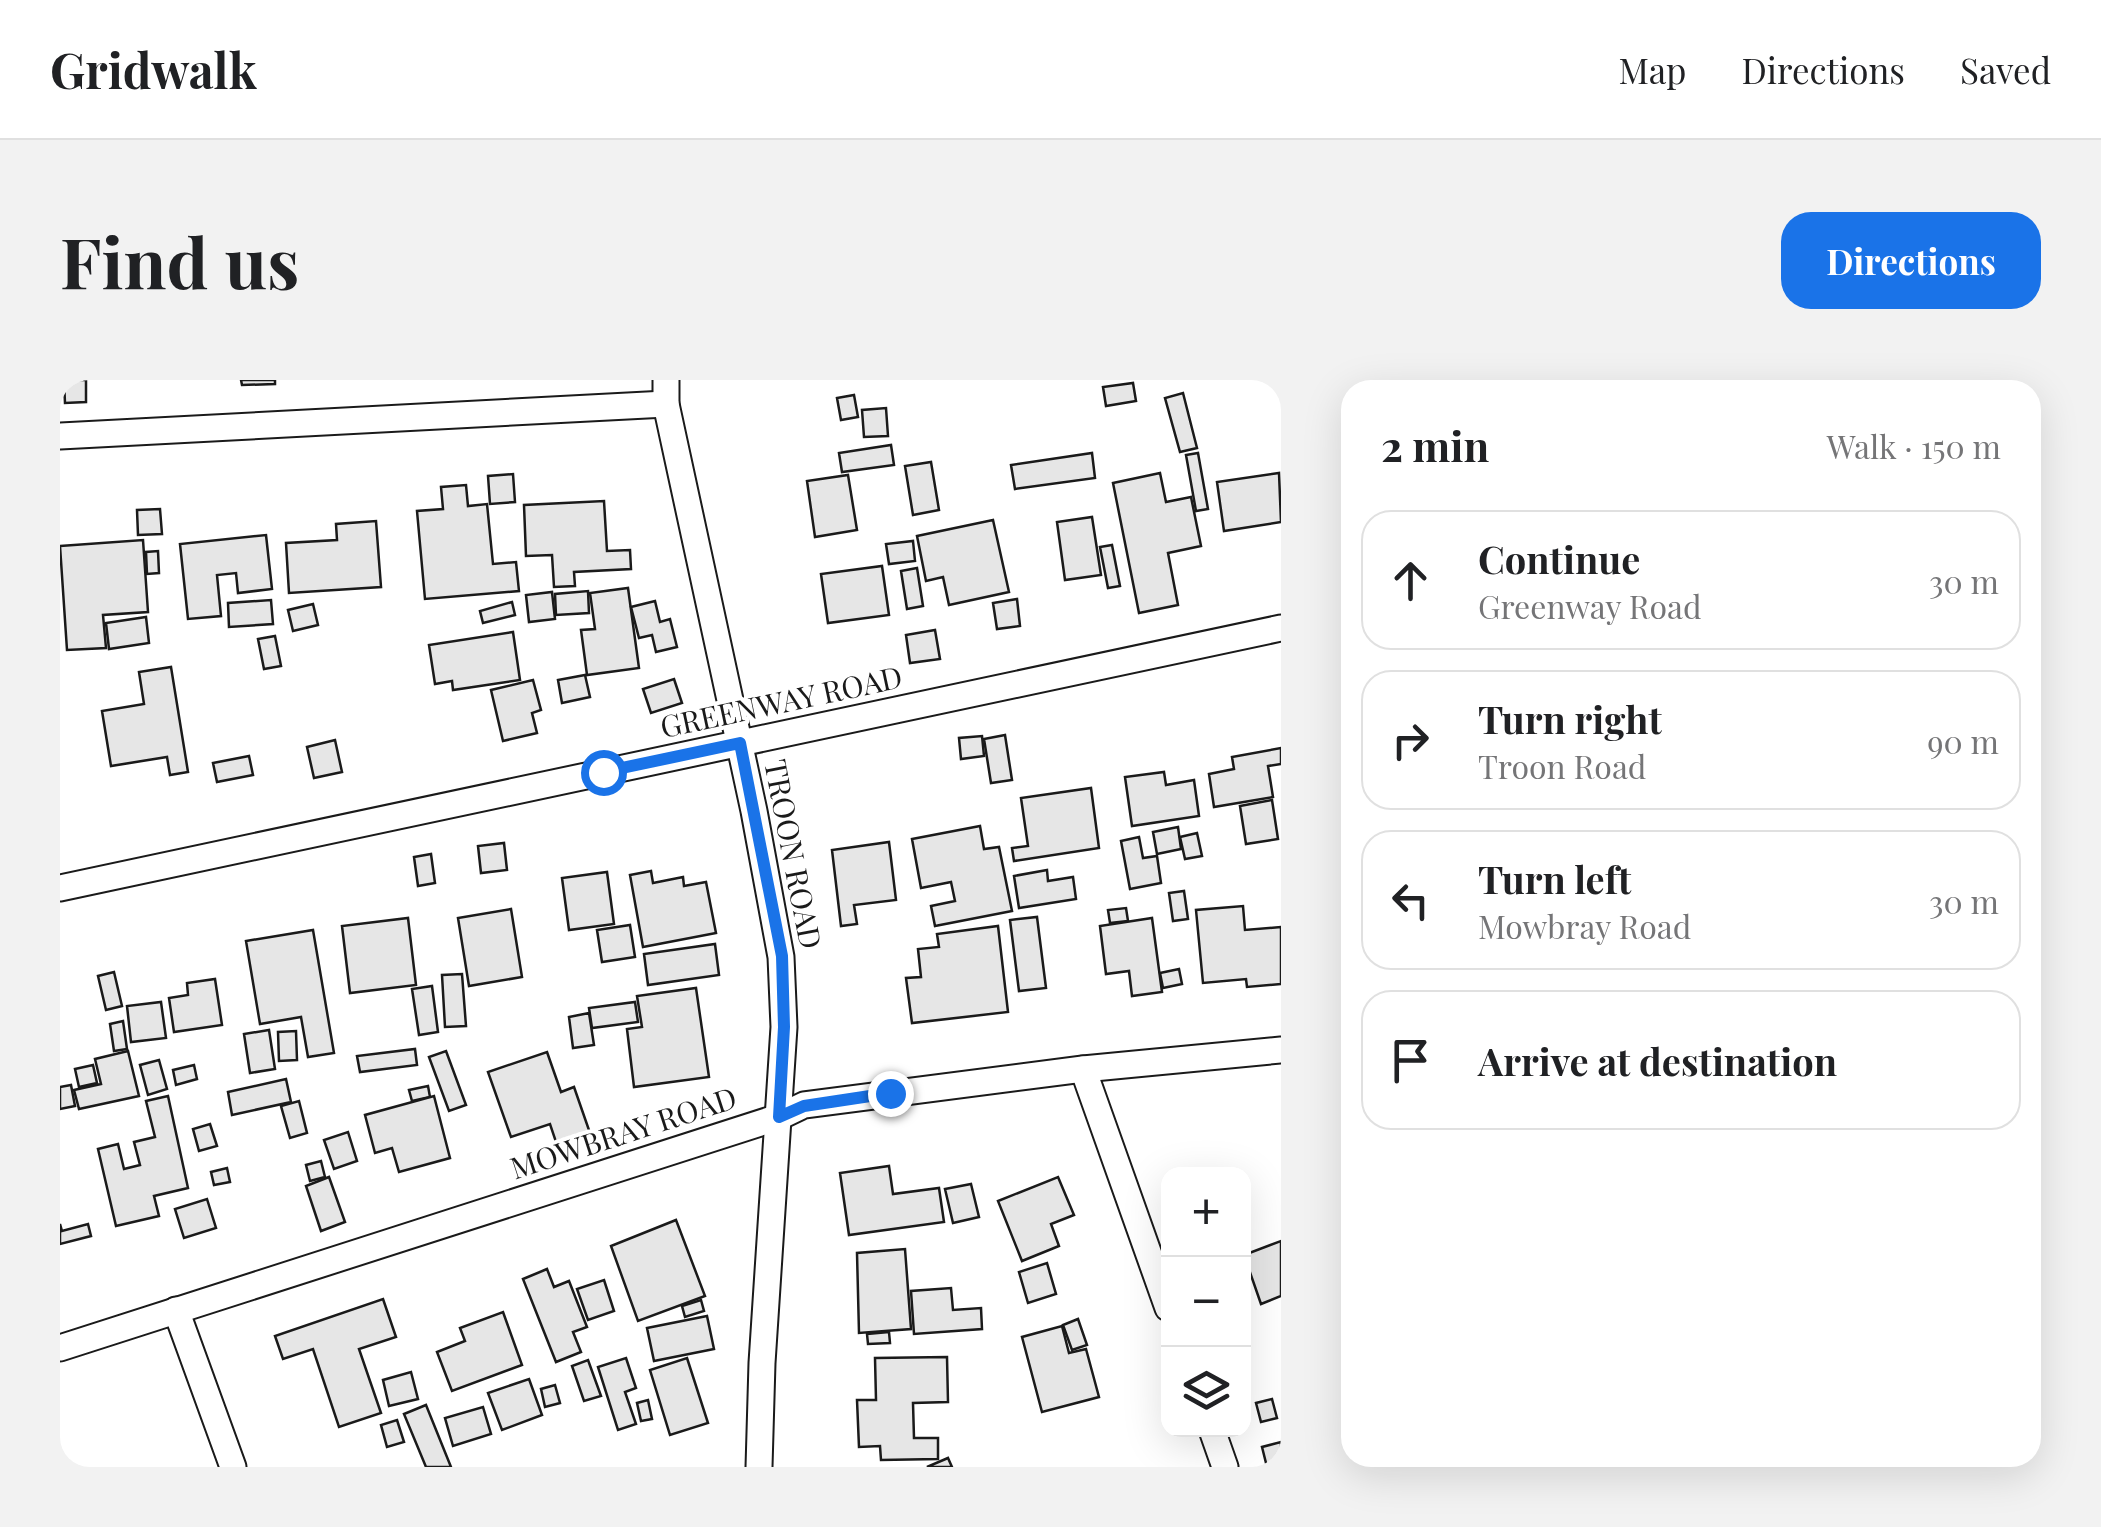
<!DOCTYPE html>
<html lang="en">
<head>
<meta charset="utf-8">
<style>
  body { margin:0; font-family:"Playfair Display",serif; background:#f2f2f2; color:#202124 }
  .controls { position:absolute; right:30px; bottom:30px; display:grid; overflow:hidden; border-radius:20px; box-shadow:0 10px 40px #0002 }
  .controls button { width:90px; height:90px; display:grid; place-items:center; padding:0; border:0; border-bottom:2px solid #e0e0e0; background:#fff; color:#202124; font:50px sans-serif }
  .stop { position:absolute; width:30px; height:30px; margin:-22px; border:8px solid #1a73e8; border-radius:50%; background:#fff }
  .stop.end { background:#1a73e8; border-color:#fff; box-shadow:0 2px 10px #0008 }
  .list { margin:0; padding:0; list-style:none }
  h2 { display:flex; justify-content:space-between; align-items:center; height:130px; margin:0; padding:0 40px; font-size:42px }
  h2 small { font-size:32px; font-weight:400; color:#757577 }
  .list li { display:grid; grid-template-columns:65px 1fr auto; gap:30px; align-items:center; box-sizing:border-box; height:140px; margin:0 20px 20px; padding:0 20px; border:2px solid #e0e0e0; border-radius:30px }
  .list b { display:block; font-size:38px; white-space:nowrap }
  .list p { margin:0; font-size:32px; white-space:nowrap; color:#757577 }
  .list em { font-size:32px; font-style:normal; color:#757577 }
  .icon { flex:none; width:55px; height:55px; fill:none; stroke:currentColor; stroke-width:2; stroke-linecap:round; stroke-linejoin:round }
  .map { position:relative; flex:none; width:1221px; height:1087px; overflow:hidden; border-radius:30px }
  header { display:flex; align-items:center; gap:60px; box-sizing:border-box; height:140px; padding:0 50px; background:#fff; border-bottom:2px solid #e0e0e0 }
  header strong { font-size:48px }
  nav { display:flex; gap:55px; margin-inline-start:auto; font-size:35px }
  .intro { display:flex; align-items:center; justify-content:space-between; box-sizing:border-box; height:240px; padding:0 60px }
  h1 { margin:0; font-size:70px }
  .button { padding:25px 45px; border-radius:30px; background:#1a73e8; color:#fff; font-size:35px; font-weight:700 }
  main { display:flex; gap:60px; padding:0 60px }
  aside { flex:1; background:#fff; border-radius:30px; box-shadow:0 10px 40px #0002 }
  .map>svg:first-child { display:block }
  .building { fill:#e6e6e6; stroke:#1a1a1a; stroke-width:2.5 }
  .lines { fill:none; stroke-linecap:round; stroke-linejoin:round }
  .street-casing { stroke:#1a1a1a; stroke-width:29 }
  .street { stroke:#fff; stroke-width:25 }
  .route { stroke:#1a73e8; stroke-width:12 }
  .labels { text-anchor:middle; dominant-baseline:central; stroke-width:8; stroke-linejoin:round; paint-order:stroke }
  .street-label { font-size:30px; fill:#1a1a1a; stroke:#fff }
</style>
</head>
<body>
<header>
<strong>Gridwalk</strong>
<nav><a>Map</a><a>Directions</a><a>Saved</a></nav>
</header>
<div class="intro"><h1>Find us</h1><a class="button">Directions</a></div>
<main>
<div class="map">
<svg width="1221" height="1087" viewBox="0 0 1221 1087">
  <rect width="100%" height="100%" fill="#fff"/>
  <g class="building">
    <polygon points="4,0 26,0 26,22 5,23"/>
    <polygon points="181,0 215,0 215,4 182,5"/>
    <polygon points="1073,3 1076,21 1046,26 1043,7"/>
    <polygon points="1123,13 1137,68 1120,72 1105,18"/>
    <polygon points="794,15 798,37 781,40 777,18"/>
    <polygon points="826,28 828,56 804,57 802,30"/>
    <polygon points="831,65 834,85 782,92 779,73"/>
    <polygon points="1032,73 1035,98 955,109 951,85"/>
    <polygon points="1138,73 1148,129 1136,131 1126,75"/>
    <polygon points="871,82 879,130 853,135 845,86"/>
    <polygon points="1100,93 1106,122 1131,117 1141,166 1108,173 1118,225 1079,233 1053,103"/>
    <polygon points="1219,93 1221,142 1164,151 1157,102"/>
    <polygon points="453,94 455,122 430,124 428,96"/>
    <polygon points="788,95 797,150 755,157 747,101"/>
    <polygon points="406,105 408,126 427,124 433,184 456,182 459,211 365,219 357,131 383,129 381,107"/>
    <polygon points="544,121 547,171 570,170 571,189 514,192 515,206 494,207 492,175 466,176 464,125"/>
    <polygon points="100,129 102,154 78,155 77,130"/>
    <polygon points="1032,137 1041,195 1005,200 997,142"/>
    <polygon points="933,140 949,212 889,225 883,197 866,201 857,156"/>
    <polygon points="316,141 321,207 229,213 226,163 277,160 276,144"/>
    <polygon points="206,155 212,209 178,213 176,193 157,195 161,236 128,239 120,164"/>
    <polygon points="83,160 88,232 43,235 46,268 7,270 0,166"/>
    <polygon points="853,161 855,181 829,184 826,164"/>
    <polygon points="1052,165 1060,206 1048,208 1040,167"/>
    <polygon points="98,171 99,193 87,194 86,172"/>
    <polygon points="822,186 829,235 768,243 761,194"/>
    <polygon points="857,188 863,226 847,229 841,191"/>
    <polygon points="568,208 579,288 527,295 521,250 535,249 530,213"/>
    <polygon points="528,211 529,233 496,235 495,214"/>
    <polygon points="492,212 495,239 469,242 466,215"/>
    <polygon points="957,219 960,246 937,249 933,223"/>
    <polygon points="211,220 213,244 169,247 168,223"/>
    <polygon points="595,221 600,242 610,239 617,267 596,272 592,255 579,258 571,227"/>
    <polygon points="452,222 455,235 423,243 420,231"/>
    <polygon points="253,224 258,245 233,251 228,230"/>
    <polygon points="86,237 89,263 49,269 46,243"/>
    <polygon points="875,250 880,279 850,283 846,255"/>
    <polygon points="453,252 460,300 393,310 392,301 375,304 369,265"/>
    <polygon points="215,256 221,286 204,289 198,259"/>
    <polygon points="111,287 128,392 110,395 107,377 51,386 42,331 84,324 79,292"/>
    <polygon points="525,295 530,317 502,323 498,300"/>
    <polygon points="614,299 622,323 591,333 583,309"/>
    <polygon points="473,300 481,330 472,333 477,353 443,361 431,310"/>
    <polygon points="945,355 952,400 931,403 924,359"/>
    <polygon points="922,356 924,376 901,379 899,358"/>
    <polygon points="275,360 282,392 254,398 247,367"/>
    <polygon points="1221,368 1221,384 1208,386 1213,417 1154,427 1149,394 1174,389 1172,377"/>
    <polygon points="189,376 193,395 157,402 153,383"/>
    <polygon points="1104,392 1106,405 1134,400 1139,436 1072,446 1065,397"/>
    <polygon points="1031,408 1039,468 954,481 952,468 968,466 961,418"/>
    <polygon points="1212,420 1218,459 1186,464 1180,426"/>
    <polygon points="920,446 924,469 939,467 952,531 875,546 871,526 895,521 891,502 861,508 852,459"/>
    <polygon points="1118,447 1121,469 1097,474 1093,452"/>
    <polygon points="1137,453 1142,476 1125,479 1120,457"/>
    <polygon points="1079,457 1083,478 1097,476 1101,503 1070,509 1061,461"/>
    <polygon points="829,462 836,520 794,525 797,544 781,546 772,470"/>
    <polygon points="444,463 447,490 421,493 418,466"/>
    <polygon points="371,474 375,503 358,506 354,477"/>
    <polygon points="987,490 988,501 1013,497 1016,519 959,528 954,496"/>
    <polygon points="591,491 593,503 623,497 624,506 646,502 656,553 583,567 570,495"/>
    <polygon points="547,492 554,544 509,550 502,498"/>
    <polygon points="1124,511 1128,539 1113,541 1109,513"/>
    <polygon points="1183,526 1185,550 1221,547 1221,604 1187,607 1186,599 1143,603 1136,530"/>
    <polygon points="1066,528 1068,541 1050,543 1048,530"/>
    <polygon points="451,529 462,597 409,606 398,538"/>
    <polygon points="977,537 986,608 959,611 950,540"/>
    <polygon points="348,538 356,605 290,613 282,546"/>
    <polygon points="1092,538 1102,612 1072,616 1069,591 1046,594 1040,546"/>
    <polygon points="570,545 575,577 542,582 537,550"/>
    <polygon points="938,546 948,632 852,643 846,598 861,597 858,569 879,567 877,554"/>
    <polygon points="253,550 274,673 248,677 241,637 200,644 186,561"/>
    <polygon points="655,564 659,595 588,605 584,574"/>
    <polygon points="1119,589 1122,604 1103,608 1100,593"/>
    <polygon points="54,592 62,626 46,630 38,596"/>
    <polygon points="402,594 406,646 385,647 382,595"/>
    <polygon points="155,599 162,645 114,652 109,618 128,615 127,603"/>
    <polygon points="372,606 378,652 359,655 352,609"/>
    <polygon points="636,608 649,697 574,707 567,649 582,647 577,616"/>
    <polygon points="101,622 106,658 71,662 67,626"/>
    <polygon points="575,622 578,642 532,648 529,628"/>
    <polygon points="529,633 534,665 513,668 509,637"/>
    <polygon points="63,641 67,669 54,671 50,644"/>
    <polygon points="209,650 215,689 190,693 184,654"/>
    <polygon points="236,651 237,680 219,681 218,652"/>
    <polygon points="355,669 357,685 300,692 297,676"/>
    <polygon points="68,671 79,716 19,729 14,710 41,704 35,679"/>
    <polygon points="386,671 406,725 389,731 369,677"/>
    <polygon points="487,672 501,712 514,707 530,753 497,765 490,744 451,757 428,692"/>
    <polygon points="99,680 107,709 88,715 80,685"/>
    <polygon points="33,685 37,703 19,707 15,689"/>
    <polygon points="134,685 137,699 116,705 113,690"/>
    <polygon points="226,699 231,722 172,735 168,712"/>
    <polygon points="11,705 15,726 0,729 0,707"/>
    <polygon points="368,706 370,717 352,721 349,710"/>
    <polygon points="108,716 128,808 94,816 99,836 56,846 38,769 58,764 64,789 80,785 74,762 95,757 86,721"/>
    <polygon points="374,716 390,778 339,792 332,768 315,773 305,735"/>
    <polygon points="239,721 247,753 230,758 221,726"/>
    <polygon points="150,744 157,766 139,771 133,749"/>
    <polygon points="288,752 297,781 274,789 264,760"/>
    <polygon points="261,781 265,797 250,801 246,785"/>
    <polygon points="829,786 833,814 879,808 884,842 789,855 780,793"/>
    <polygon points="167,788 170,802 154,805 151,792"/>
    <polygon points="269,797 285,842 261,851 246,806"/>
    <polygon points="998,797 1014,835 991,844 999,866 962,881 938,821"/>
    <polygon points="911,804 919,837 893,843 885,809"/>
    <polygon points="147,819 156,848 124,858 115,829"/>
    <polygon points="616,840 645,916 578,941 551,866"/>
    <polygon points="0,844 2,851 28,844 31,856 0,864"/>
    <polygon points="1221,861 1221,916 1201,924 1184,875"/>
    <polygon points="845,869 851,949 799,953 797,873"/>
    <polygon points="987,883 996,914 968,923 959,892"/>
    <polygon points="487,889 494,907 509,901 527,947 513,952 521,972 496,982 463,899"/>
    <polygon points="544,900 554,931 528,940 517,909"/>
    <polygon points="891,908 893,930 921,928 922,949 854,954 851,911"/>
    <polygon points="323,919 336,957 299,969 321,1033 279,1047 253,969 223,979 215,956"/>
    <polygon points="641,920 644,931 625,937 622,926"/>
    <polygon points="443,932 462,985 392,1011 377,972 405,961 400,948"/>
    <polygon points="647,936 654,969 594,981 587,948"/>
    <polygon points="1018,939 1027,965 1012,970 1003,945"/>
    <polygon points="1002,946 1009,973 1026,969 1039,1017 982,1032 962,957"/>
    <polygon points="829,952 830,963 808,964 807,954"/>
    <polygon points="887,977 888,1022 853,1023 854,1058 878,1058 878,1079 821,1080 820,1066 799,1067 797,1020 816,1020 815,978"/>
    <polygon points="566,978 576,1008 565,1012 576,1044 558,1050 538,987"/>
    <polygon points="627,978 648,1043 610,1055 590,990"/>
    <polygon points="528,980 541,1016 524,1021 512,986"/>
    <polygon points="351,992 358,1019 329,1026 323,1000"/>
    <polygon points="469,999 482,1035 442,1050 428,1013"/>
    <polygon points="495,1005 500,1023 485,1027 481,1009"/>
    <polygon points="1212,1019 1217,1038 1201,1042 1196,1023"/>
    <polygon points="588,1020 592,1039 581,1041 577,1023"/>
    <polygon points="366,1025 391,1087 366,1087 344,1034"/>
    <polygon points="423,1027 431,1054 393,1066 385,1038"/>
    <polygon points="337,1040 344,1062 327,1067 321,1045"/>
    <polygon points="1221,1062 1221,1087 1207,1087 1202,1067"/>
    <polygon points="888,1078 892,1087 867,1087"/>
  </g>
  <g class="lines">
    <g class="street-casing">
      <g id="street">
        <polyline points="606,0 606,24 694,431 721,577 724,647 702,983 699,1087"/>
        <polyline points="0,56 606,24"/>
        <polyline points="0,508 1221,248"/>
        <polyline points="1023,689 1108,928"/>
        <polyline points="116,930 173,1087"/>
        <polyline points="0,968 719,737 744,725 1023,689 1221,670"/>
        <polyline points="1152,1050 1165,1087"/>
      </g>
    </g>
    <use href="#street" class="street"/>
  </g>
  <g class="lines">
    <polyline class="route" points="543,392 680,363 722,576 724,647 719,737 744,726 830,713"/>
  </g>
  <g class="labels">
    <g class="street-label">
      <text transform="translate(721 321) rotate(-12)">GREENWAY ROAD</text>
      <text transform="translate(734 474) rotate(79)">TROON ROAD</text>
      <text transform="translate(563 752) rotate(-18)">MOWBRAY ROAD</text>
    </g>
  </g>
</svg>
<div class="controls">
<button>+</button>
<button>−</button>
<button><svg class="icon" aria-label="layers" viewBox="0 0 24 24"><path d="M12 4l9 5-9 5-9-5zM3 14l9 5 9-5"/></svg></button>
</div>
<div class="stop" style="left:543px;top:392px"></div>
<div class="stop end" style="left:830px;top:713px"></div>
</div>
<aside>
<h2>2 min<small>Walk · 150 m</small></h2>
<ul class="list">
<li><svg class="icon" aria-label="ahead" viewBox="0 0 24 24"><path d="M12 20V5M6 11l6-6 6 6"/></svg><div><b>Continue</b><p>Greenway Road</p></div><em>30 m</em></li>
<li><svg class="icon" aria-label="right" viewBox="0 0 24 24"><path d="M7 20v-9h11M14 6l5 5-5 5"/></svg><div><b>Turn right</b><p>Troon Road</p></div><em>90 m</em></li>
<li><svg class="icon" aria-label="left" viewBox="0 0 24 24"><path d="M17 20v-9H6M10 6l-5 5 5 5"/></svg><div><b>Turn left</b><p>Mowbray Road</p></div><em>30 m</em></li>
<li><svg class="icon" aria-label="arrive" viewBox="0 0 24 24"><path d="M6 21V4h12l-3 4 3 4H6"/></svg><div><b>Arrive at destination</b></div></li>
</ul>
</aside>
</main>
</body>
</html>
